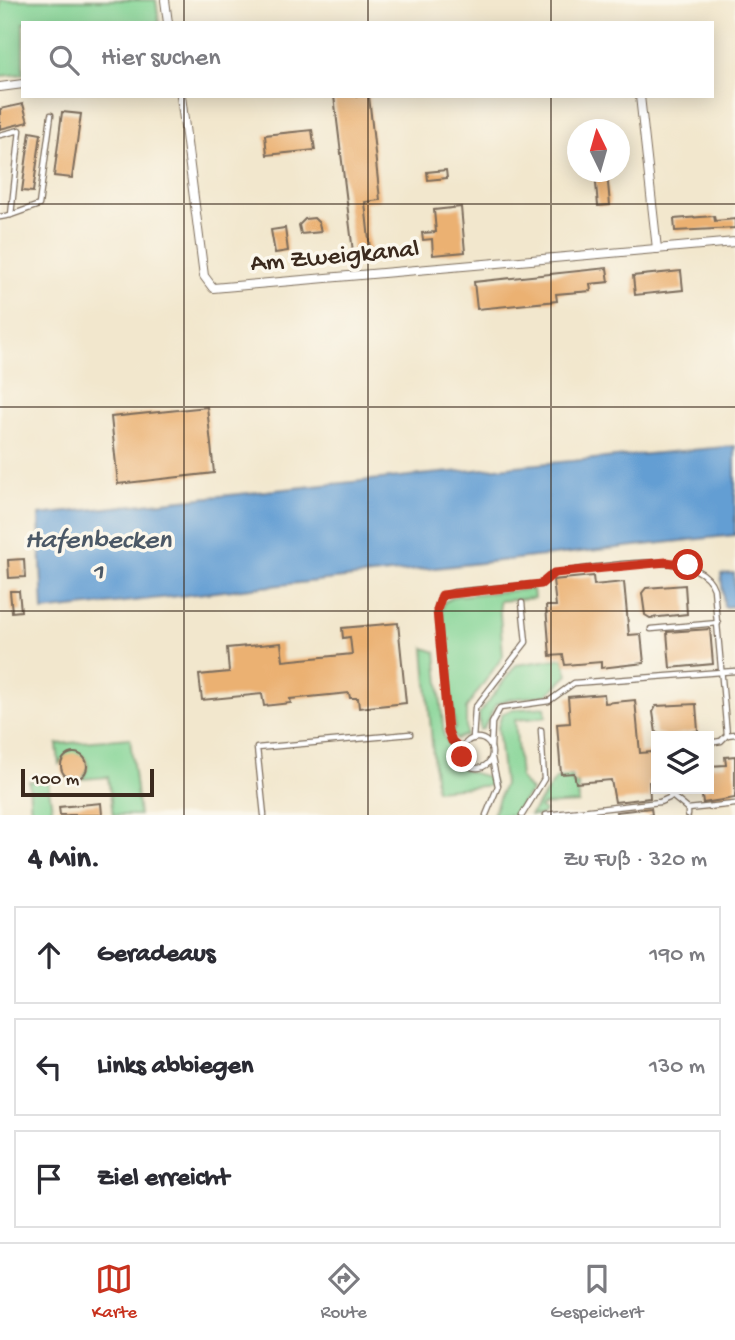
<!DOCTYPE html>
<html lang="de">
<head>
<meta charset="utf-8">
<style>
  body { margin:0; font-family:"Gochi Hand",sans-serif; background:#f7f7f7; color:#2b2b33 }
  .controls { position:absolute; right:21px; bottom:21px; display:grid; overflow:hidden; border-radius:0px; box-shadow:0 4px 18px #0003 }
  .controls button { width:63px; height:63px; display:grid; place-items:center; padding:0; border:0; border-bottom:2px solid #e1e1e2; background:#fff; color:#2b2b33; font:35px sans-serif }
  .compass { position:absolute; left:567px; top:119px; width:63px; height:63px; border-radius:50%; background:#fff; box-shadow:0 4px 18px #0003; rotate:355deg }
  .scale { position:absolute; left:21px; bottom:18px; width:133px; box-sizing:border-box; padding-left:7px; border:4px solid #3b2a1e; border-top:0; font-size:19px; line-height:24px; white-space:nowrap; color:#3b2a1e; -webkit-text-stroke:5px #fbf7ec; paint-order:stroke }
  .stop { position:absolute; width:21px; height:21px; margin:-16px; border:5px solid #c8321e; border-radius:50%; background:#fff }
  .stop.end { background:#c8321e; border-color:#fff; box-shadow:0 2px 7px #0008 }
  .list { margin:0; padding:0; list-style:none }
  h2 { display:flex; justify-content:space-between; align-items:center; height:91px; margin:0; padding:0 28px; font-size:30px }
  h2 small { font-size:23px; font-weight:400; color:#7c7c81 }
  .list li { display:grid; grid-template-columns:46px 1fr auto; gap:21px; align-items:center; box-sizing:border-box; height:98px; margin:0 14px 14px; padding:0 14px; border:2px solid #e1e1e2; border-radius:0px }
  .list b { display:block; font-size:26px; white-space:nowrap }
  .list em { font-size:23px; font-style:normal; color:#7c7c81 }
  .icon { flex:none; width:38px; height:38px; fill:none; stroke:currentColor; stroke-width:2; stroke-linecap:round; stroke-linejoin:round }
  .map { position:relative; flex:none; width:735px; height:815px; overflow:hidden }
  .search { position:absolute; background:#fff; box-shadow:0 4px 18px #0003; left:21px; right:21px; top:21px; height:77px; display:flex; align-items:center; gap:18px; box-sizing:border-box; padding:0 24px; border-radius:0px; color:#7c7c81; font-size:26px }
  .sheet { height:427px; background:#fff }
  nav { display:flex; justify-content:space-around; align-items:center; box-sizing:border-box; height:98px; border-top:2px solid #e1e1e2; background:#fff; font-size:19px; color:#7c7c81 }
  nav a { display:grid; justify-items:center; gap:4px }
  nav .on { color:#c8321e }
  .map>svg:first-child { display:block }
  .green { fill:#84d495; stroke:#607f5a; stroke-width:2 }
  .water { fill:#639ed3; stroke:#4f6478; stroke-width:2 }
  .building { fill:#ebb172 }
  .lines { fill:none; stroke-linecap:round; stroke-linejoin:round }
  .lane-casing { stroke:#7b6c5b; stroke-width:7 }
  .street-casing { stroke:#7b6c5b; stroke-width:10 }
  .lane { stroke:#fff; stroke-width:4.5 }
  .street { stroke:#fff; stroke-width:8 }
  .route { stroke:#c8321e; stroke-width:9 }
  .grid { fill:none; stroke:#3b2a1e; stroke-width:2; stroke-opacity:0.55 }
  .labels { text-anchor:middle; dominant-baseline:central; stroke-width:7; stroke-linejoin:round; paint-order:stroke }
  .street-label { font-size:26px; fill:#3b2a1e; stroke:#fbf7ec }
  .water-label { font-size:28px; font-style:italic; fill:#4b5866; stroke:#fbf7ec }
</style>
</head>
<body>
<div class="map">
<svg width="735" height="815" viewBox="0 0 735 815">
  <rect width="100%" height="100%" fill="#fbf7ec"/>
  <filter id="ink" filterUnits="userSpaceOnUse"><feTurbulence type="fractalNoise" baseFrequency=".0143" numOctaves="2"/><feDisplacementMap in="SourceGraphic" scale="14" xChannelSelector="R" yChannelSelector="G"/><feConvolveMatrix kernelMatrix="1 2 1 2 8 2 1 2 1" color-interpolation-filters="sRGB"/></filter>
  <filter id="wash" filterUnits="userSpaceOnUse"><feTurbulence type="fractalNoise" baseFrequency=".00686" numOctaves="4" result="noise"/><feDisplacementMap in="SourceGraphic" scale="28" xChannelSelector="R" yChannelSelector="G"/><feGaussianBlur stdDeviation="1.57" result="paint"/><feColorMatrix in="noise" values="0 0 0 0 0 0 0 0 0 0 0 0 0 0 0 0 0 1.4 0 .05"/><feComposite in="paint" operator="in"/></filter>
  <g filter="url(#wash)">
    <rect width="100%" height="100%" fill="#f2e7cd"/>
    <g class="green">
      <polygon points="0,0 156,0 159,23 23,23 23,74 0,76"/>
      <polygon points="533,589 534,598 499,601 503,656 466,708 466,735 456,739 452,732 455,727 442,611 444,602 456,596"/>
      <polygon points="424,648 436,652 444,736 463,770 491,778 494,785 436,790"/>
      <polygon points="563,658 568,675 547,695 510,699 496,704 483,729 480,730 479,714 516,665"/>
      <polygon points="545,707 546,717 515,720 520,778 531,791 513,815 493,815 504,784 498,727 502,714 511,710"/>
      <polygon points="130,738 139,815 113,815 108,777 83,779 88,766 85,758 78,754 66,756 59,764 57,744"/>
      <polygon points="572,776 573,784 578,783 579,803 543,805 540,808 545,811 541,815 530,815 556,779"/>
      <polygon points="29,781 48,782 53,815 31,815"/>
    </g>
    <g class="water">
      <polygon points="735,446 735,535 43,611 39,515 419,475"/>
      <polygon points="734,573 735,606 724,607 721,574"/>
    </g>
    <g id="blocks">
      <g class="building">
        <polygon points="334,96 369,96 380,200 365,202 370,250 353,252"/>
        <polygon points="23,104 28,122 0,129 0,109"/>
        <polygon points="62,112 81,114 72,178 54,176"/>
        <polygon points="312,130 315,150 267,155 265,135"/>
        <polygon points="30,132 41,134 33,192 22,191"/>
        <polygon points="446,170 447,178 428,180 427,172"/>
        <polygon points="595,172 607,172 610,205 598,206"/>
        <polygon points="461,207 465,252 433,255 432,239 423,240 422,233 436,232 434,210"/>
        <polygon points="714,216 715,221 735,219 735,228 675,231 674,219"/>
        <polygon points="314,218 319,223 321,232 301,234 299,225 305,219"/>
        <polygon points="285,228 288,251 275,253 271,230"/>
        <polygon points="607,268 609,282 590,284 591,291 556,294 557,301 477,309 474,282"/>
        <polygon points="681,271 683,290 635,295 633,276"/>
        <polygon points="207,407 214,473 118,484 111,417"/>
        <polygon points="24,559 25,577 9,578 8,560"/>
        <polygon points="593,576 594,585 624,582 629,635 641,634 644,663 601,668 601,662 565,665 563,655 550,656 546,606 556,606 553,580"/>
        <polygon points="685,585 687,614 650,618 645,615 642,593 646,588"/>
        <polygon points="10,591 19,591 21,611 12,612"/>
        <polygon points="398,623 406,703 359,708 358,698 350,698 349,693 290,699 291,703 264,706 262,694 202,700 199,675 229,672 227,648 281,643 283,661 352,654 350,637 343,638 342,628"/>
        <polygon points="710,629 713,664 670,668 667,632"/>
        <polygon points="604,694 605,703 635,700 640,753 652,752 655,782 649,782 650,798 615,802 611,780 576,783 574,773 561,774 557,724 570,723 568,697"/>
        <polygon points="696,704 698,731 667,736 656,733 653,712 656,706"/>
        <circle cx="74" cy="766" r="13"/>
        <polygon points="735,756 735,798 703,803 701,789 709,789 709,766 726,765 725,757"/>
        <polygon points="101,803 102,815 60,815 59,807"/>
        <polygon points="651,808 652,815 617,815 616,812"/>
      </g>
    </g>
  </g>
  <g filter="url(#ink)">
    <use href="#blocks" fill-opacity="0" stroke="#7b6c5b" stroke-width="2"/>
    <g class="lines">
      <g class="lane-casing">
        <g id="lane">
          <polyline points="0,135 20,130 11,215 0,217"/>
          <polyline points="11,215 39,205 51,115"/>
          <polyline points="651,629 718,623"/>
          <polyline points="727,735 735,734"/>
          <circle cx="477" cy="753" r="15"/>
          <polyline points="473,739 475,708 526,642 522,603"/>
          <polyline points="491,747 492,723 500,708 549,701 574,683 735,671"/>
          <path d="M 462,750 L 452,741 L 448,731 L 437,610 L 441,597 L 454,592 L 541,584 L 554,573 C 592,569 699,544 714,589 L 727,735 L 721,741 L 709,743"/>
          <polyline points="672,796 688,809 688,815"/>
          <polyline points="688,809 735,804"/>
          <polyline points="264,815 257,748 410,734"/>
          <polyline points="486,815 498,786 492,758"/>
          <polyline points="522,815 544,779 541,730"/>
          <polyline points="546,815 660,802 669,798 677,789"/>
        </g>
      </g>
      <g class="street-casing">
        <g id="street">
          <polyline points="165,0 168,23"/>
          <polyline points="0,87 23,84"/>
          <polyline points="181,96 204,276 213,288 735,242"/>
          <polyline points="640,96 657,249"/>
        </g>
      </g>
      <use href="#lane" class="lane"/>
      <use href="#street" class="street"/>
    </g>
  </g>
  <g class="lines" filter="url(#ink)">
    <polyline class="route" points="462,757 462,750 452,741 448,731 437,610 442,595 541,584 554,573 666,562 688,565"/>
  </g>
  <path class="grid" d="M 184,0 L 184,23M 368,0 L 368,23M 551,0 L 551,23M 184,96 L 184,815M 368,96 L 368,815M 551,96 L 551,815M 0,204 L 735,204M 0,407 L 735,407M 0,611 L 735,611"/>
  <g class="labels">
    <g class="street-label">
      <text transform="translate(335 258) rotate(-5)">Am Zweigkanal</text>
    </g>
    <g class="water-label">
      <text x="98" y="541">Hafenbecken<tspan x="98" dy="32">1</tspan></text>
    </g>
  </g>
</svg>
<div class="controls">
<button><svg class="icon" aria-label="layers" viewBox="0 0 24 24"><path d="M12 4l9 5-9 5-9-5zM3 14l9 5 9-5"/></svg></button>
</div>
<svg class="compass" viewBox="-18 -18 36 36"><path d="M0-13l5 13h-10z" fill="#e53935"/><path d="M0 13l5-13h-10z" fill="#7c7c81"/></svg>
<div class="scale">100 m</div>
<div class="stop" style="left:688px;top:565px"></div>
<div class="stop end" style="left:462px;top:757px"></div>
<div class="search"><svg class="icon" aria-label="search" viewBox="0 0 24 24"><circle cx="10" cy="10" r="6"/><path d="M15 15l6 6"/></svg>Hier suchen</div>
</div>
<section class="sheet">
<h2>4 Min.<small>Zu Fuß · 320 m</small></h2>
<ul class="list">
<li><svg class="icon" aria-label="ahead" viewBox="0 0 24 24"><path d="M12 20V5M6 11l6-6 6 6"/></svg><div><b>Geradeaus</b></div><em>190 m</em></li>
<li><svg class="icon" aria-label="left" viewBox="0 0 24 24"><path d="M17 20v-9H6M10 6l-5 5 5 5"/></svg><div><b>Links abbiegen</b></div><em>130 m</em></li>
<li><svg class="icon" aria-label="arrive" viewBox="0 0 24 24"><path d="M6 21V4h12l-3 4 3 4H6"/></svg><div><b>Ziel erreicht</b></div></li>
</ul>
</section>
<nav>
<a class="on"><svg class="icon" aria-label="map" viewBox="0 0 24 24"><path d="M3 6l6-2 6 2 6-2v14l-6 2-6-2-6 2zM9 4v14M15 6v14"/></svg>Karte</a>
<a><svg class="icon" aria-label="directions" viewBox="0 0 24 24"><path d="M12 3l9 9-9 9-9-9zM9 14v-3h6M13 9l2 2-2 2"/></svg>Route</a>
<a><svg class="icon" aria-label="saved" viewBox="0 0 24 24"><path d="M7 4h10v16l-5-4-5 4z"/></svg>Gespeichert</a>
</nav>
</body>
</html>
